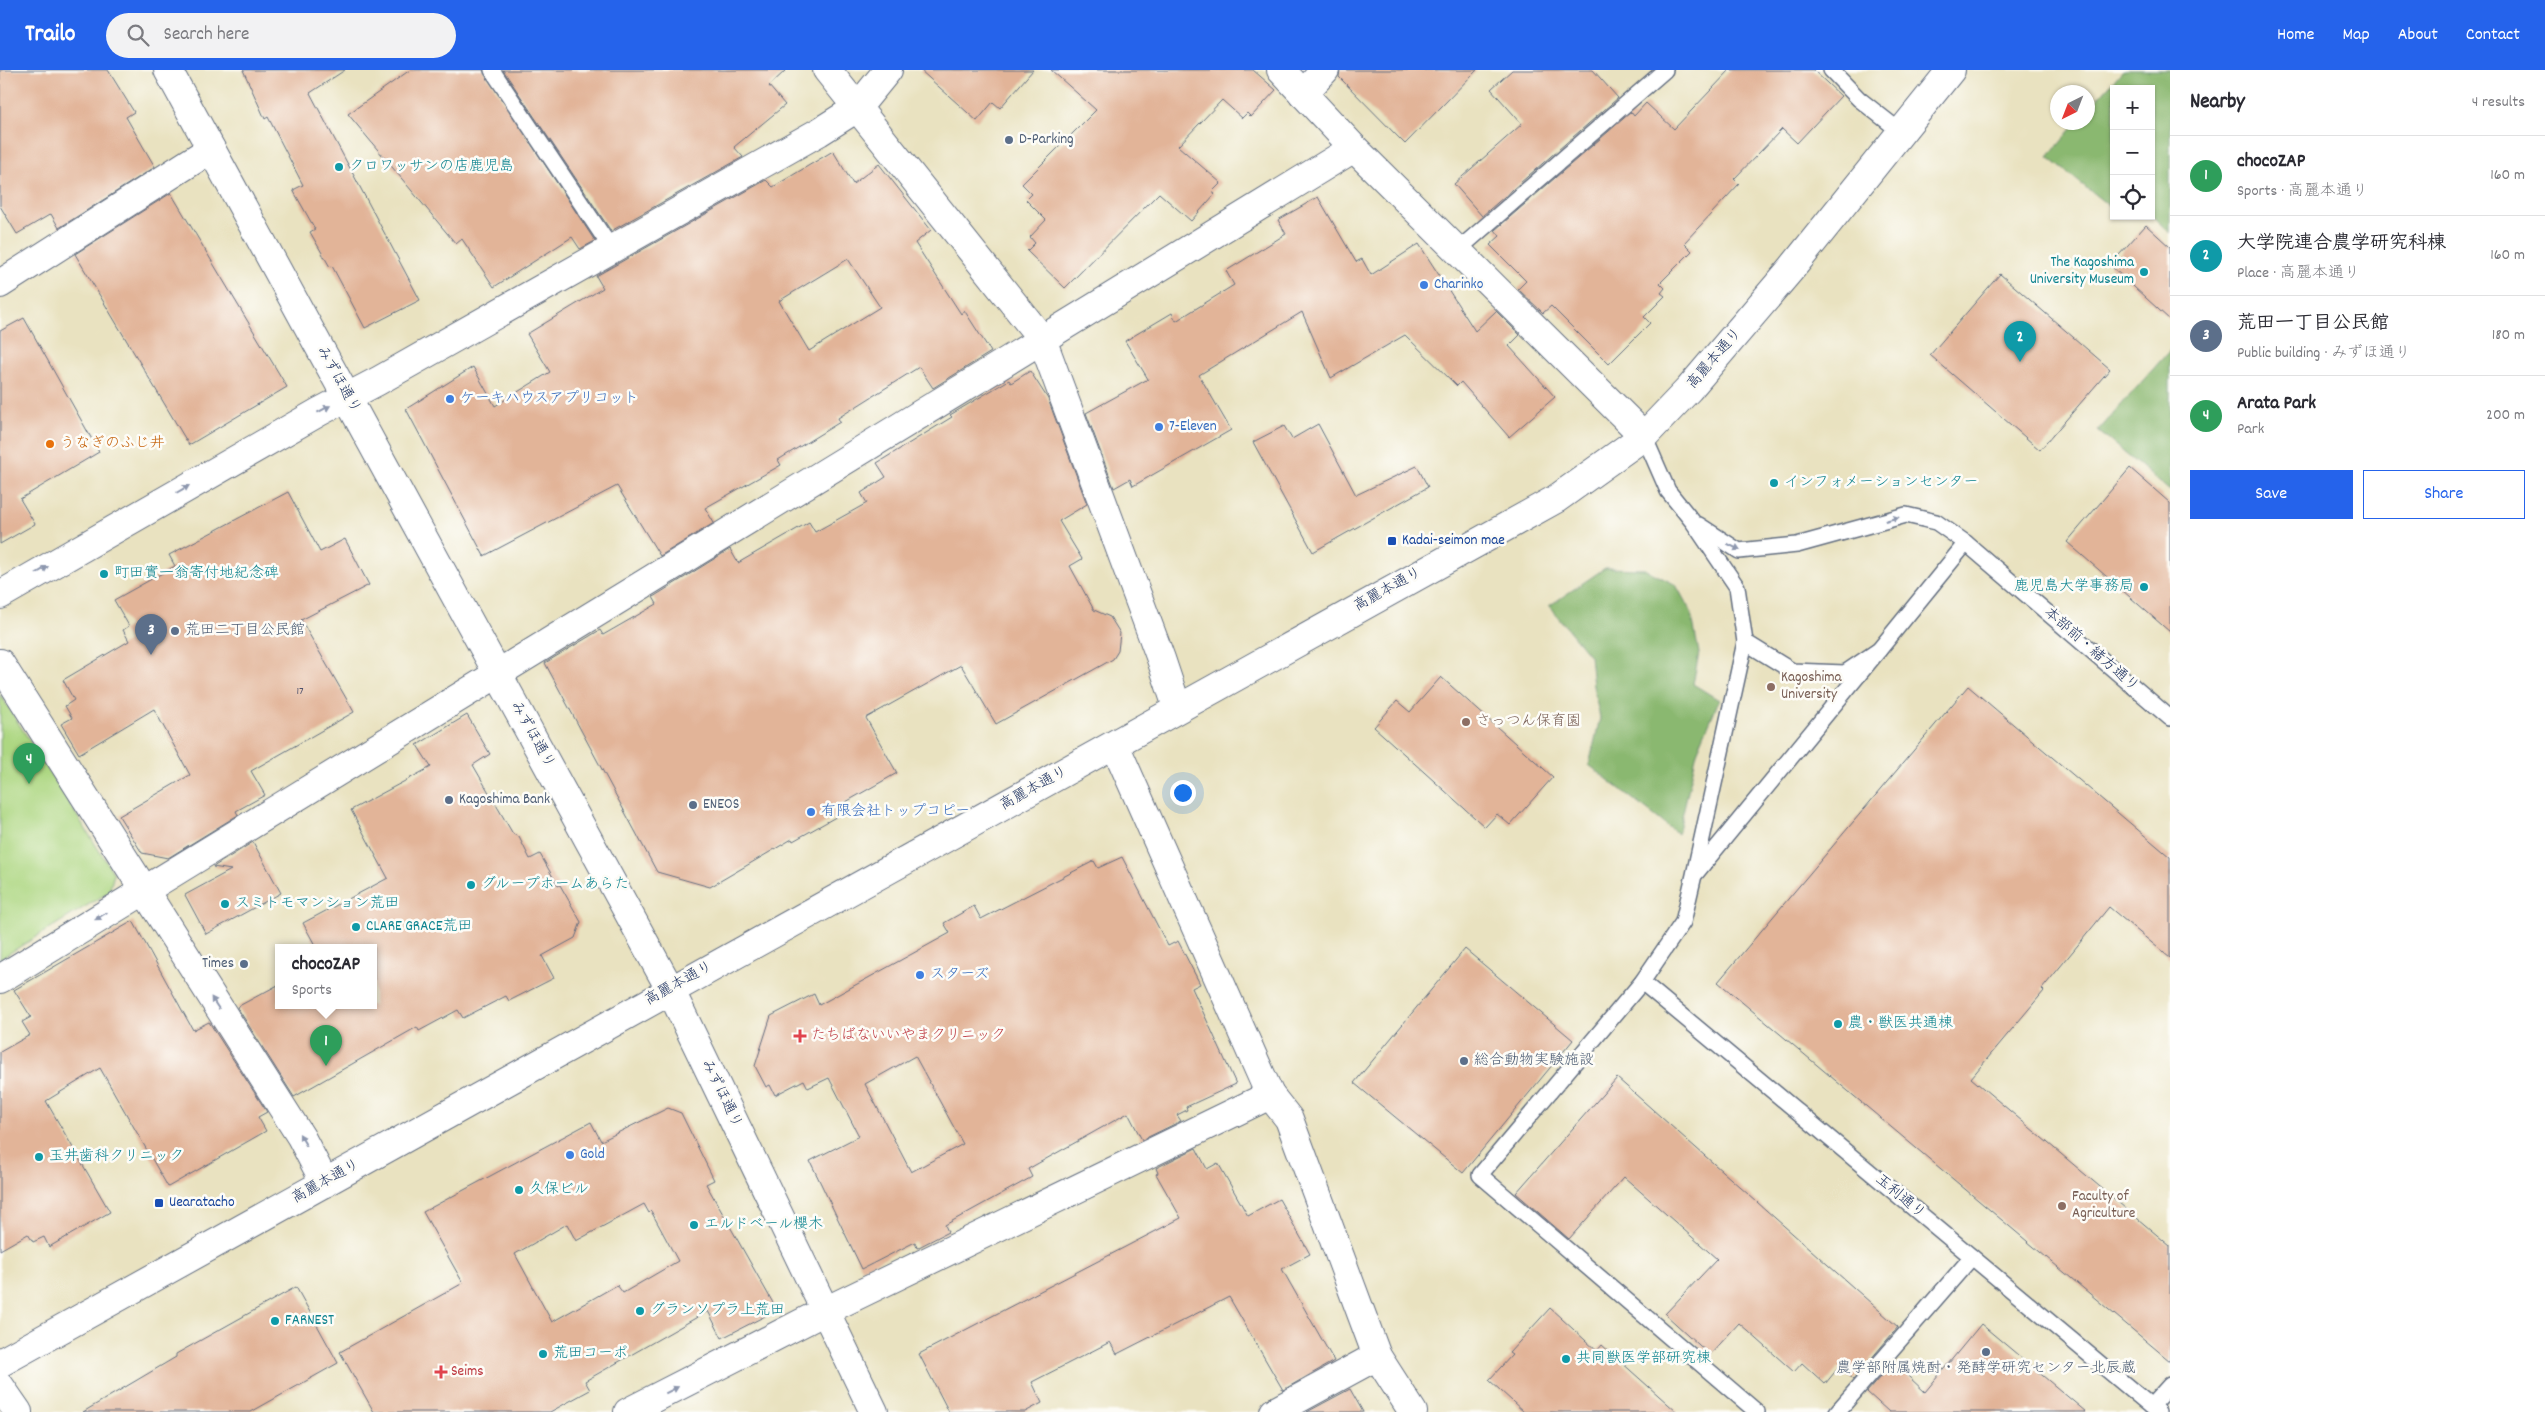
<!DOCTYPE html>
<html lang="en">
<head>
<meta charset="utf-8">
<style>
  body { margin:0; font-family:Dekko,"Klee One",sans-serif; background:#f2f2f3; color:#2b2b33 }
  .controls { position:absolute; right:15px; top:15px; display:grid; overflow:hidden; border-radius:0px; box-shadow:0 1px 4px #0004 }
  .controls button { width:45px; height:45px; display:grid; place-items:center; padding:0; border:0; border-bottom:1px solid #e1e1e2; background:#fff; color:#2b2b33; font:25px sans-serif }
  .compass { position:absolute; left:2050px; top:15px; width:45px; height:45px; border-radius:50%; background:#fff; box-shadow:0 1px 4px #0004; rotate:222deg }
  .you { position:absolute; left:1182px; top:722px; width:18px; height:18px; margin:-12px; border:4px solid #fff; border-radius:50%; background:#1a73e8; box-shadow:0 0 0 8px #1a73e833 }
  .badge { display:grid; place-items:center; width:32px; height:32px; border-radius:50%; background:#2563eb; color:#fff; font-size:16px; font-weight:700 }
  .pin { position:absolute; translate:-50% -41px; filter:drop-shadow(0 1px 2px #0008) }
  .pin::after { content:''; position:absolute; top:26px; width:18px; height:15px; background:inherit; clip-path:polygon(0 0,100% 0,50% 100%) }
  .popup { position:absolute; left:275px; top:874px; width:102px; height:65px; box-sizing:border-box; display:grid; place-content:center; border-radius:0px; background:#fff; filter:drop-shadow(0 1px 4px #0005); font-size:16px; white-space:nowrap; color:#7c7c81 }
  .popup b { font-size:19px; color:#2b2b33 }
  .popup::after { content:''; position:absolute; left:50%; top:100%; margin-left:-10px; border:10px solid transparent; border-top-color:#fff }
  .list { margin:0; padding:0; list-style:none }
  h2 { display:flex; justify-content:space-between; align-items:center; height:65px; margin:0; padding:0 20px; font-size:21px }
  h2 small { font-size:16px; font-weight:400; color:#7c7c81 }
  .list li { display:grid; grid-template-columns:32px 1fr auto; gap:15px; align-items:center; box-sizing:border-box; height:80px; padding:0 20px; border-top:1px solid #e1e1e2 }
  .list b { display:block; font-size:19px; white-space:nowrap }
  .list p { margin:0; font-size:16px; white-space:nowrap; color:#7c7c81 }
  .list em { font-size:16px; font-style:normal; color:#7c7c81 }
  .actions { display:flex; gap:10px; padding:15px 20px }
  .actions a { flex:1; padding:11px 0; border:1px solid #2563eb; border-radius:0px; text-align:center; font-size:18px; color:#2563eb }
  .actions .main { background:#2563eb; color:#fff }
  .icon { flex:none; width:28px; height:28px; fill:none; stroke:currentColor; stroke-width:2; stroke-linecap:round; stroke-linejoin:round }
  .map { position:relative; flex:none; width:2170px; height:1342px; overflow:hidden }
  header { display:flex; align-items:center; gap:30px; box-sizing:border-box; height:70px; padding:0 25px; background:#2563eb; color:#fff }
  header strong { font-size:24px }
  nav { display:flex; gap:28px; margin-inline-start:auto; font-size:18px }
  .search { width:350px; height:45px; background:#f2f2f3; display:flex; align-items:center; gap:12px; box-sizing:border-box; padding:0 18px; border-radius:28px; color:#7c7c81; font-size:19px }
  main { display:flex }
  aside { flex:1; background:#fff }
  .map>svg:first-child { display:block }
  .green { fill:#add782; stroke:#648370 }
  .forest { fill:#8ab870; stroke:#527467 }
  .building { fill:#e2b498; fill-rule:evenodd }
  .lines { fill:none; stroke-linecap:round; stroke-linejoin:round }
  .lane-casing { stroke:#636e80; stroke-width:18 }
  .street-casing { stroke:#636e80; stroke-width:30 }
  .secondary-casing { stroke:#636e80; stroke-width:30 }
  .lane { stroke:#fff; stroke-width:15 }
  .street { stroke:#fff; stroke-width:28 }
  .secondary { stroke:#fff; stroke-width:28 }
  .oneway { fill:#8d97ae }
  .service-dot { fill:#5c6f8a; stroke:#fdfcf7; stroke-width:2 }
  .culture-dot { fill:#0f9aa8; stroke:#fdfcf7; stroke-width:2 }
  .shop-dot { fill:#3f7fe0; stroke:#fdfcf7; stroke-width:2 }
  .food-dot { fill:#e8710a; stroke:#fdfcf7; stroke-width:2 }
  .transit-dot { fill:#1a4fb4; stroke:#fdfcf7; stroke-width:2 }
  .education-dot { fill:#8d6e63; stroke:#fdfcf7; stroke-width:2 }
  .health-dot { fill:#e0444e; stroke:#fdfcf7; stroke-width:2 }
  .labels { text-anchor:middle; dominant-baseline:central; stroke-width:5; stroke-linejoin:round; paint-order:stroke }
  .number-label { font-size:12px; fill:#4d506c }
  .service-label { font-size:15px; fill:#4e5e75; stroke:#fdfcf7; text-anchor:start }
  .culture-label { font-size:15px; fill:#0d838f; stroke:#fdfcf7; text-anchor:start }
  .shop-label { font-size:15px; fill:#366cbe; stroke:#fdfcf7; text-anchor:start }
  .street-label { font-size:15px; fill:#1b2f5e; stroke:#fdfcf7 }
  .food-label { font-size:15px; fill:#c56008; stroke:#fdfcf7; text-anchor:start }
  .transit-label { font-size:15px; fill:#164399; stroke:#fdfcf7; text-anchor:start }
  .education-label { font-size:15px; fill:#785e54; stroke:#fdfcf7; text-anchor:start }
  .health-label { font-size:15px; fill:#be3a42; stroke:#fdfcf7; text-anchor:start }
</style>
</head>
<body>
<header>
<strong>Trailo</strong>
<div class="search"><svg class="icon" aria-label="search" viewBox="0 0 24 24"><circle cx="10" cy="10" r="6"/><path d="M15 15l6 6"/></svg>Search here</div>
<nav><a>Home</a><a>Map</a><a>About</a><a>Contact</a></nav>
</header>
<main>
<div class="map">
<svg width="2170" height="1342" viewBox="0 0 2170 1342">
  <rect width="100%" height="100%" fill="#fdfcf7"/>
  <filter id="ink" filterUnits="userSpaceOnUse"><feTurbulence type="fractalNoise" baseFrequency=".02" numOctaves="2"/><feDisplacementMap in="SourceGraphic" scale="10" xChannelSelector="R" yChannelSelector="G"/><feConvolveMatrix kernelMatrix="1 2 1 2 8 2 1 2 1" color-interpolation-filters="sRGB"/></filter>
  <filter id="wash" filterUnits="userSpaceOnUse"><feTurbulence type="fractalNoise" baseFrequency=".0096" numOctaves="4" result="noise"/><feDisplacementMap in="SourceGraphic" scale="20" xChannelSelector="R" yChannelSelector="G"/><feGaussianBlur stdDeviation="1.12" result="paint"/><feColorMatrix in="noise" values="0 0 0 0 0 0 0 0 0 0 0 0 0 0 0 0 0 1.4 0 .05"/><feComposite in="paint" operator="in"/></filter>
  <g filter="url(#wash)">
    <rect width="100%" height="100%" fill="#e9e2c0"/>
    <polygon class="green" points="0,624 114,804 109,822 0,889"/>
    <g class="forest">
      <polygon points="2123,0 2170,0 2170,163 2151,145 2151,19 2114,19 2114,140 2048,87 2077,53 2088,52 2088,40"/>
      <polygon points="2170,280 2170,421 2098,361"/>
      <polygon points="1605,498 1645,499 1676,515 1691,542 1699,583 1693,614 1719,630 1697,682 1678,764 1589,695 1600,648 1593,616 1590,586 1549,536"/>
    </g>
    <g id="blocks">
      <g class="building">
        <polygon points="0,0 108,0 134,42 126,47 155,97 59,158 51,144 17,164 0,136"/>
        <polygon points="243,0 345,0 310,23 420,230 365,258 332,196 330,197 310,162 315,159 293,120 303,115 268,47 265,49"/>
        <polygon points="410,0 483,0 595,171 580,179 572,167 494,217 462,169 456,174 348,44"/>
        <polygon points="503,0 786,0 769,16 785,35 734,77 743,87 611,161"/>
        <polygon points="920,0 1033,0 1000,38 993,32 977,51"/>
        <polygon points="1051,0 1253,0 1276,20 1251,47 1247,43 1242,48 1222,30 1178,76 1221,113 1212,122 1215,124 1191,151 1159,123 1065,218 1027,181 1035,173 1030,167 1046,150 1026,130 1032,124 1022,114 1096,40"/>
        <polygon points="1340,0 1477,0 1405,74 1339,7"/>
        <polygon points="1512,0 1593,0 1618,28 1482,146 1454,114 1522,54 1491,19"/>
        <polygon points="1730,0 1813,0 1841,26 1797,73 1782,59 1734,109 1739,114 1684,173 1692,181 1660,213 1665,218 1661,223 1665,226 1644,247 1650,253 1609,294 1551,236 1543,243 1518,219 1526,211 1490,175 1500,166 1495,160 1631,42 1634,46 1646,33 1674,59"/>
        <path d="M 833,81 L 853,114 L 879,94 L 931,160 L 915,173 L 961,244 L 964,240 L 991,282 L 933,318 L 919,297 L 838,348 L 840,352 L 778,390 L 781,395 L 705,438 L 714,453 L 660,486 L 617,416 L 484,486 L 406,339 L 473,297 L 495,336 L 550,302 L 527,264 L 603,218 L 596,206 L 766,110 L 773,117 ZM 848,189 L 880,237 L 809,281 L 779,231 Z"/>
        <polygon points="171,123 287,317 189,375 75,184"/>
        <polygon points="1318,127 1356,192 1362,189 1371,205 1419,174 1475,261 1496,241 1520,265 1509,276 1555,327 1509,367 1461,312 1457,316 1405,265 1331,308 1302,242 1199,305 1231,360 1133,416 1130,409 1114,418 1086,343 1148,309 1125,271 1172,243 1176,251 1234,215 1226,201 1286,164 1278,150"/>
        <polygon points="2146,155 2170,177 2170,250 2110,195"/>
        <polygon points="2000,204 2110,299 2040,380 1930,285"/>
        <polygon points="24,248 99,382 20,429 35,454 0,474 0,261"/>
        <polygon points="1030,301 1048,329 1087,434 1059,451 1082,489 1070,496 1094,540 1110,547 1120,563 1118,581 1113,589 996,654 961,595 866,648 897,703 837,737 841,744 793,771 792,769 710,817 657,802 545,593 600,560 603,565 657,534 653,527 730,479 738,493 809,452 815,462 867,433 861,423 886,407 877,393 952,347 950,345 1009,310 1011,313"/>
        <polygon points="1318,354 1356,425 1417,396 1428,417 1313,482 1253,372 1284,356 1292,369"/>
        <polygon points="2130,398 2170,433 2170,562 2067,472"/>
        <polygon points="288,422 320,482 345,469 369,515 301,550 354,642 251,701 265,725 236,741 238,745 168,788 142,783 119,746 190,705 154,639 79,684 61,654 72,648 65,636 74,630 63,610 129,571 123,560 129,556 114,530 175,496 169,485"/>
        <polygon points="1441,607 1553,707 1510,755 1497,744 1485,757 1374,657 1397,631 1410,642"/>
        <polygon points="1968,616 2170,787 2170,888 2109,837 2042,919 2044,921 1971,1008 2170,1176 2170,1291 1718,912"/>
        <polygon points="467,645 490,684 473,695 513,764 519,767 530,789 540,784 558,816 560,815 581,852 575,868 542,886 554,908 509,931 506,926 463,948 458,940 419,961 417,957 294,1027 237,937 278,915 278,935 374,935 374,877 316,877 303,853 388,808 351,740 431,697 417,675"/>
        <polygon points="253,772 281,823 206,864 185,825 231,800 213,797"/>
        <path d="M 1122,787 L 1168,876 L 1178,871 L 1200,914 L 1192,918 L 1236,1014 L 1186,1037 L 1187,1040 L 1177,1045 L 1181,1051 L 1142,1070 L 1128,1043 L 1028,1099 L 1032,1107 L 945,1155 L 948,1162 L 917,1178 L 915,1172 L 862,1199 L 810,1091 L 859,1066 L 829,1008 L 808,1018 L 804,1010 L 775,1025 L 770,1015 L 766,1017 L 755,996 L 771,946 L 814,924 L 819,935 L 950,863 L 944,853 L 974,836 L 981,849 L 1094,791 L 1098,798 ZM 915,986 L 963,1074 L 911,1102 L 865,1014 Z"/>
        <polygon points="133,851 193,960 209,952 267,1042 258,1047 266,1061 168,1117 100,998 46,1031 110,1142 49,1177 44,1167 33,1172 28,1164 0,1180 0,982 30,965 22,952 31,947 14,920"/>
        <polygon points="1465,879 1573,970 1463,1103 1354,1013"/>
        <polygon points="1617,1008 1898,1257 1853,1310 1839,1297 1825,1314 1802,1293 1794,1302 1739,1253 1710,1285 1665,1244 1717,1189 1624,1107 1569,1169 1516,1123"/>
        <path d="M 668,1038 L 681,1043 L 714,1110 L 706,1114 L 777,1240 L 722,1268 L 708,1241 L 585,1311 L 590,1320 L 550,1342 L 374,1342 L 340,1282 L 463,1213 L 423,1142 L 591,1052 L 601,1071 ZM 644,1134 L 649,1143 L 651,1141 L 678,1191 L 623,1223 L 617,1215 L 552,1252 L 515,1184 L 567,1154 L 576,1171 Z"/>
        <polygon points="1196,1078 1207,1099 1218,1093 1248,1146 1279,1129 1310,1184 1282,1199 1334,1291 1283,1320 1229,1227 1117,1284 1110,1272 1032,1312 1042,1333 1025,1342 949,1342 919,1284 1181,1148 1156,1104 1158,1103 1156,1098"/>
        <polygon points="296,1217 338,1293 251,1342 83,1342 176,1287 176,1284"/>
        <polygon points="1550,1238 1597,1281 1602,1275 1677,1342 1524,1342 1489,1310 1512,1285 1509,1283"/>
        <polygon points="1981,1254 2086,1342 1889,1342 1867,1322 1893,1292 1925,1322"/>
        <polygon points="1350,1319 1363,1342 1307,1342"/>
      </g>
    </g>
  </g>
  <g filter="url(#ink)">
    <use href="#blocks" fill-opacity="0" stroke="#636e80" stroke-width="1"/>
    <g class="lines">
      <g class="lane-casing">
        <g id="lane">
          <polyline points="492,0 611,178"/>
          <polyline points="1831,0 1859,29 1901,62"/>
          <polyline points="1458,180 1665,0"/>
          <polyline points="1644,366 1668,421 1693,452 1737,517 1745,572 1694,805 1683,852 1642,912 1480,1105 1757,1342"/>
          <polyline points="1699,455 1739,481 1797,475 1906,445 1936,452 1966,473 2170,648"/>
          <polyline points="1745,572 1792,601 1845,603 1879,580 1966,473"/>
          <polyline points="1696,803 1879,580"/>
          <polyline points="1642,912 2158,1342"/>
          <polyline points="2151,1336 2170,1315"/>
          <polyline points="1837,1342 1972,1187"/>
        </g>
      </g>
      <g class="street-casing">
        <g id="street">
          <polyline points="827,0 1042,269 1161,589 1177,637"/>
          <polyline points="1281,0 1354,78 1644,366"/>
          <polyline points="1303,24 1325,0"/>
          <polyline points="0,214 211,79"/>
          <polyline points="0,525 319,342 378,311 819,62 857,38 888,0"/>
          <polyline points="0,593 301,1067 325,1113"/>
          <polyline points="1115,675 1270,1025 1289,1049 1377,1286 1413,1342"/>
          <polyline points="0,909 1354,78"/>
          <polyline points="628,1342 825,1241 1270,1025"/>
          <polyline points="1274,1342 1377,1286"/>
        </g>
      </g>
      <g class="secondary-casing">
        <g id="secondary">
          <polyline points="168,0 670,919 874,1342"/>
          <polyline points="0,1293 1556,429 1644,366 1689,319 1792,198 1951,0"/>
          <polyline points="0,1316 18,1342"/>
        </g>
      </g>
      <use href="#lane" class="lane"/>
      <use href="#street" class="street"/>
      <use href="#secondary" class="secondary"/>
    </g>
    <defs><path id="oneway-solid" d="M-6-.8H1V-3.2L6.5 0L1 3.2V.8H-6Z" transform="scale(1.25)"/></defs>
    <g class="oneway">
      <use href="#oneway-solid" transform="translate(324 339) rotate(-28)"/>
      <use href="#oneway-solid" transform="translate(183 419) rotate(-30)"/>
      <use href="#oneway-solid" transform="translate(1892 449) rotate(-15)"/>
      <use href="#oneway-solid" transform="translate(1734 477) rotate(26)"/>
      <use href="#oneway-solid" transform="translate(42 500) rotate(-30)"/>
      <use href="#oneway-solid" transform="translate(101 846) rotate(148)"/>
      <use href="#oneway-solid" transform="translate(215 933) rotate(-123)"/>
      <use href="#oneway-solid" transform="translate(303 1070) rotate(-120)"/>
      <use href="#oneway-solid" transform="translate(672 1320) rotate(-27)"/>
    </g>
  </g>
  <g class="service-dot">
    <circle cx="1009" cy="70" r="5"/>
    <circle cx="175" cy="561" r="5"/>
    <circle cx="449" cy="730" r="5"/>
    <circle cx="693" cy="735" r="5"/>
    <circle cx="244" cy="894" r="5"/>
    <circle cx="1464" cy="991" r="5"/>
    <circle cx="1986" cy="1282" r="5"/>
  </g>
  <g class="culture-dot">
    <circle cx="339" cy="97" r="5"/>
    <circle cx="2144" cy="202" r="5"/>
    <circle cx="1774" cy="413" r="5"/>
    <circle cx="104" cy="504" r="5"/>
    <circle cx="2144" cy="517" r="5"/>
    <circle cx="471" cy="815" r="5"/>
    <circle cx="225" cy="834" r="5"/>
    <circle cx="356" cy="857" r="5"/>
    <circle cx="1838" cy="954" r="5"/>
    <circle cx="39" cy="1087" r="5"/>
    <circle cx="519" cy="1120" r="5"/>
    <circle cx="694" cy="1155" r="5"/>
    <circle cx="640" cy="1241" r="5"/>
    <circle cx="275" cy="1251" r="5"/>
    <circle cx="543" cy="1284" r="5"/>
    <circle cx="1566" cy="1289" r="5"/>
  </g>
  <g class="shop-dot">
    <circle cx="1424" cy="215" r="5"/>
    <circle cx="450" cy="329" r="5"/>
    <circle cx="1159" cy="357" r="5"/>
    <circle cx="811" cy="742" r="5"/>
    <circle cx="920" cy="905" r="5"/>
    <circle cx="570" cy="1085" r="5"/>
  </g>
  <circle class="food-dot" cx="50" cy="374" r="5"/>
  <g class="transit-dot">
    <rect x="1387" y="466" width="10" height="10" rx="2.5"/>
    <rect x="154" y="1128" width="10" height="10" rx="2.5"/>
  </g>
  <g class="education-dot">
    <circle cx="1771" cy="617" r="5"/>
    <circle cx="1466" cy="652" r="5"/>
    <circle cx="2062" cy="1136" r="5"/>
  </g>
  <g class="health-dot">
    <path d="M797.5 958.5h5v5h5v5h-5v5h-5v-5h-5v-5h5z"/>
    <path d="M438.5 1294.5h5v5h5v5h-5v5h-5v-5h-5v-5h5z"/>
  </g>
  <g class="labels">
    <g class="number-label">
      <text x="300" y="621">17</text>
    </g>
    <g class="service-label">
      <text x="1019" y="70">D-Parking</text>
      <text x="185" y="561">荒田二丁目公民館</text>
      <text x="459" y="730">Kagoshima Bank</text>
      <text x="703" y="735">ENEOS</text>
      <text x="234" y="894" text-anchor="end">Times</text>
      <text x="1474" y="991">総合動物実験施設</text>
      <text x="1986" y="1299" text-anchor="middle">農学部附属焼酎・発酵学研究センター北辰蔵</text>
    </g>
    <g class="culture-label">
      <text x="349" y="97">クロワッサンの店鹿児島</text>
      <text x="2134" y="193" text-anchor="end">The Kagoshima<tspan x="2134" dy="17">University Museum</tspan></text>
      <text x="1784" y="413">インフォメーションセンター</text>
      <text x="114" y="504">町田實一翁寄付地紀念碑</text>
      <text x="2134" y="517" text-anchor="end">鹿児島大学事務局</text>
      <text x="481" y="815">グループホームあらた</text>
      <text x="235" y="834">スミトモマンション荒田</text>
      <text x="366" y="857">CLARE GRACE荒田</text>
      <text x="1848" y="954">農・獣医共通棟</text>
      <text x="49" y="1087">玉井歯科クリニック</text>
      <text x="529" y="1120">久保ビル</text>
      <text x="704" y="1155">エルドベール櫻木</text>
      <text x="650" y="1241">グランソプラ上荒田</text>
      <text x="285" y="1251">FARNEST</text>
      <text x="553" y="1284">荒田コーポ</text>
      <text x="1576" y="1289">共同獣医学部研究棟</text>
    </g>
    <g class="shop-label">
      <text x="1434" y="215">Charinko</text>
      <text x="460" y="329">ケーキハウスアプリコット</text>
      <text x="1169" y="357">7-Eleven</text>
      <text x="821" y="742">有限会社トップコピー</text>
      <text x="930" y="905">スターズ</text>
      <text x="580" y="1085">Gold</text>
    </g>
    <g class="street-label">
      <text transform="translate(1715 289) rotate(-49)">高麗本通り</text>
      <text transform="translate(338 310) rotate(61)">みずほ通り</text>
      <text transform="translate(1388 520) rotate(-29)">高麗本通り</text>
      <text transform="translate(2091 580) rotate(41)">本部前・緒方通り</text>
      <text transform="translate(532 665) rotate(61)">みずほ通り</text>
      <text transform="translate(1034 719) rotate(-29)">高麗本通り</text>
      <text transform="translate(679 914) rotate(-29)">高麗本通り</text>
      <text transform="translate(721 1024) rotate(64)">みずほ通り</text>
      <text transform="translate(326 1112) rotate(-29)">高麗本通り</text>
      <text transform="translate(1900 1127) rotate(40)">玉利通り</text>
    </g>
    <g class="food-label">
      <text x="60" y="374">うなぎのふじ井</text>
    </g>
    <g class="transit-label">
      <text x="1402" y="471">Kadai-seimon mae</text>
      <text x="169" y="1133">Uearatacho</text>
    </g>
    <g class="education-label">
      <text x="1781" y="608">Kagoshima<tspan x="1781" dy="17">University</tspan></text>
      <text x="1476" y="652">さっつん保育園</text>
      <text x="2072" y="1127">Faculty of<tspan x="2072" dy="17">Agriculture</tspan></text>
    </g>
    <g class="health-label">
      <text x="811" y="966">たちばないいやまクリニック</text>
      <text x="451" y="1302">Seims</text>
    </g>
  </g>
</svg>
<div class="controls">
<button>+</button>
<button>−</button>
<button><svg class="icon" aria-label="locate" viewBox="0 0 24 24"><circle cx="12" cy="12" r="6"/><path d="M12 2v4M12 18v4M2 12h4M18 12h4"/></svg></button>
</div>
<svg class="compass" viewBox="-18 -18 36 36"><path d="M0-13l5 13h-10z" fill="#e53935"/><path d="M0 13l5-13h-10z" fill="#7c7c81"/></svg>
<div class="you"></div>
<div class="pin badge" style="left:326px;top:996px;background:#2e9e5b">1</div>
<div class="popup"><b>chocoZAP</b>Sports</div>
<div class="pin badge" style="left:2020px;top:292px;background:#0f9aa8">2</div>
<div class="pin badge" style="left:151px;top:585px;background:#5c6f8a">3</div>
<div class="pin badge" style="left:29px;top:714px;background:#2e9e5b">4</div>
</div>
<aside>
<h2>Nearby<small>4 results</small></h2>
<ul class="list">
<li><span class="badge" style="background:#2e9e5b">1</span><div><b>chocoZAP</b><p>Sports · 高麗本通り</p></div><em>160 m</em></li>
<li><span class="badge" style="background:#0f9aa8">2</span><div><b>大学院連合農学研究科棟</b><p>Place · 高麗本通り</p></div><em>160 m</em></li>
<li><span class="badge" style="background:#5c6f8a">3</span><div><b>荒田一丁目公民館</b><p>Public building · みずほ通り</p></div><em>180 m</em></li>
<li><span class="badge" style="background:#2e9e5b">4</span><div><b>Arata Park</b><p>Park</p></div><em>200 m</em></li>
</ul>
<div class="actions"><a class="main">Save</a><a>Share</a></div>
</aside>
</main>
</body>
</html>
